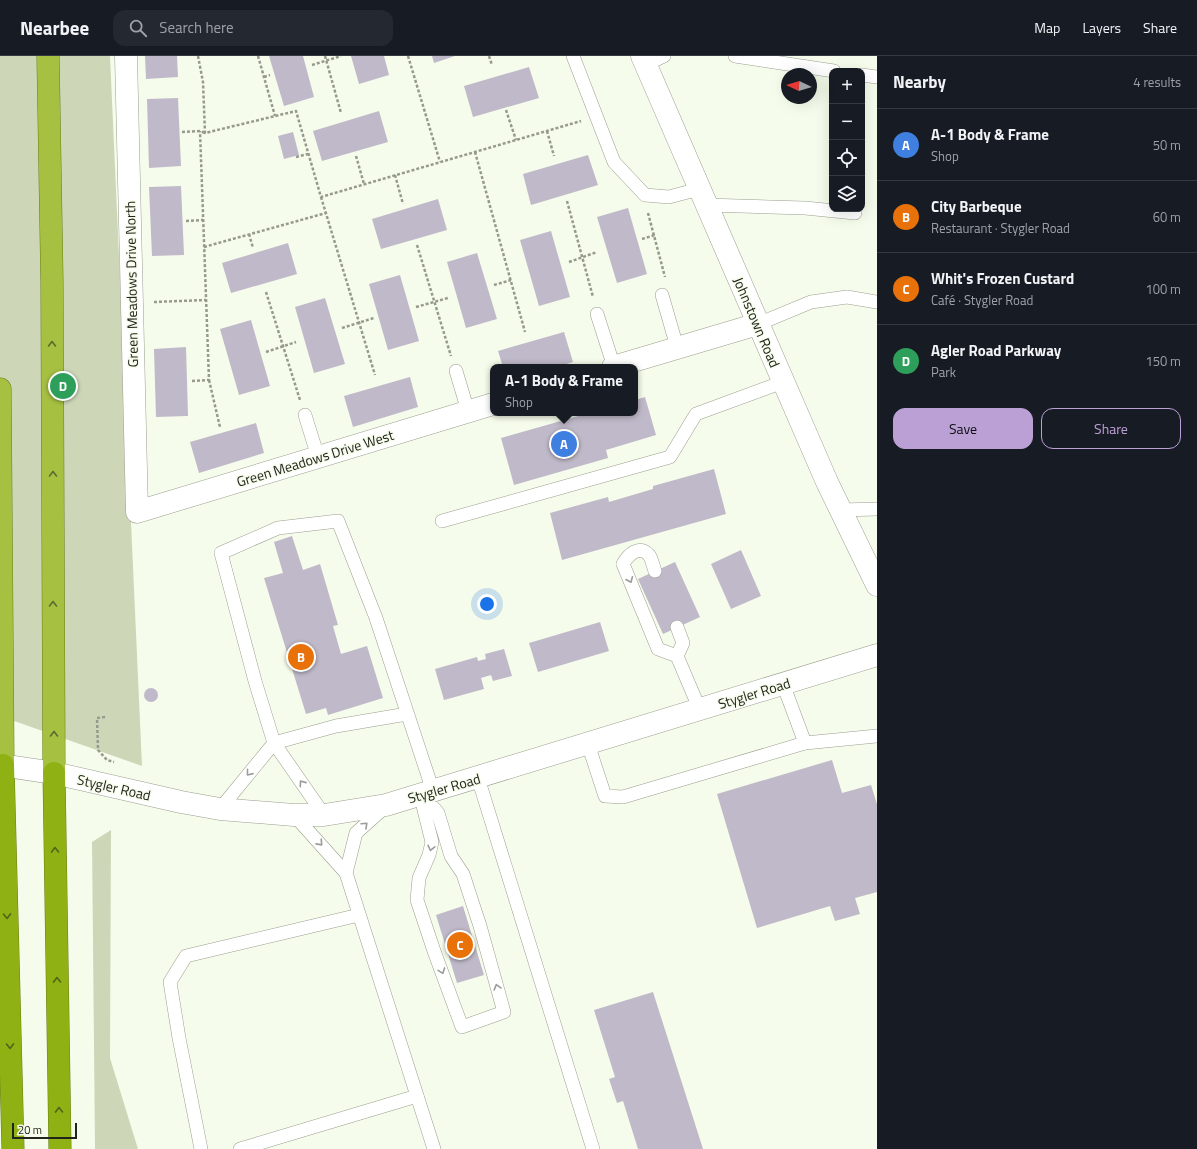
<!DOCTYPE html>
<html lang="en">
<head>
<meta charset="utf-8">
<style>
  body { margin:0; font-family:"Titillium Web",sans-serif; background:#242831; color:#f1f3f6 }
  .controls { position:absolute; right:12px; top:12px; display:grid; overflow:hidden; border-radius:8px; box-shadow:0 4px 16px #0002 }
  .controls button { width:36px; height:36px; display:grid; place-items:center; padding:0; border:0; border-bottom:1px solid #363941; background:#171b24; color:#f1f3f6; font:20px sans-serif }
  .compass { position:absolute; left:781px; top:12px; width:36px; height:36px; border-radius:50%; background:#171b24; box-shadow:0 4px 16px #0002; rotate:274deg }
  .scale { position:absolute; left:12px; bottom:10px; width:65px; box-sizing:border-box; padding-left:4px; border:2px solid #21231d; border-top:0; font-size:11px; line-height:14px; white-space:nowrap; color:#21231d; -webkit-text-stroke:3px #f6fceb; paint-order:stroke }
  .you { position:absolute; left:487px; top:548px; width:14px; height:14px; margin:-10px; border:3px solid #fff; border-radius:50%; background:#1a73e8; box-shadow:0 0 0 6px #1a73e833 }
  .badge { display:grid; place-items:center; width:26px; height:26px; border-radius:50%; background:#bba0d6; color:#fff; font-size:13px; font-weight:700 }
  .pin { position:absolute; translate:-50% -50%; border:2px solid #fff; box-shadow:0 1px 4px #0006 }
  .popup { position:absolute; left:490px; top:308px; width:148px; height:52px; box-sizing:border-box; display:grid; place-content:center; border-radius:8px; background:#171b24; filter:drop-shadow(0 1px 3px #0005); font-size:13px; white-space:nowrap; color:#9ea1a6 }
  .popup b { font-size:15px; color:#f1f3f6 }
  .popup::after { content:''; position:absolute; left:50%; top:100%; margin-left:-8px; border:8px solid transparent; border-top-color:#171b24 }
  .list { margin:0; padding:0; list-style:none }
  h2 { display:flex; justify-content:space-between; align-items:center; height:52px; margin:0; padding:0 16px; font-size:17px }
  h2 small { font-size:13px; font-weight:400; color:#9ea1a6 }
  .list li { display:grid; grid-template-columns:26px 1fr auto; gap:12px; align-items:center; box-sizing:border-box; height:72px; padding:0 16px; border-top:1px solid #363941 }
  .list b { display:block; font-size:15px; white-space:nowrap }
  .list p { margin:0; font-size:13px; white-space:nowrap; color:#9ea1a6 }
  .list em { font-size:13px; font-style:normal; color:#9ea1a6 }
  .actions { display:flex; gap:8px; padding:12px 16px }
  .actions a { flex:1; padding:9px 0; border:1px solid #bba0d6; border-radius:12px; text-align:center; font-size:14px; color:#bba0d6 }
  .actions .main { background:#bba0d6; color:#111 }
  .icon { flex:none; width:22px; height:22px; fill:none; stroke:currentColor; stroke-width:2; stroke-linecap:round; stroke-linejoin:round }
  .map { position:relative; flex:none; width:877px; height:1093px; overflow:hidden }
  header { display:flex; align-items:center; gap:24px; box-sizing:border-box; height:56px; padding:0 20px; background:#171b24; border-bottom:1px solid #363941 }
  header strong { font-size:19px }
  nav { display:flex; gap:22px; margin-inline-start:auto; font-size:14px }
  .search { width:280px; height:36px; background:#242831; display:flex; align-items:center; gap:10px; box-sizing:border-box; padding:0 14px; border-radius:12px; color:#9ea1a6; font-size:15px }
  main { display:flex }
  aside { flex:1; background:#171b24 }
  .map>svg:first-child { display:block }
  .green { fill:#cdd7b8 }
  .building { fill:#c0b9c9 }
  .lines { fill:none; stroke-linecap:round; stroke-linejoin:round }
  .service-casing { stroke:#9a9f90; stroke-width:14 }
  .minor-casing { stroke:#9a9f90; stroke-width:23 }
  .tertiary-casing { stroke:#9a9f90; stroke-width:23 }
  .secondary-casing { stroke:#9a9f90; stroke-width:23 }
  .trunk-casing { stroke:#697f16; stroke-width:23 }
  .motorway-casing { stroke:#697f16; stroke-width:23 }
  .path { stroke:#969a8e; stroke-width:2.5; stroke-dasharray:3 2; stroke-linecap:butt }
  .service { stroke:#fff; stroke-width:13 }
  .minor { stroke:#fff; stroke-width:22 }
  .tertiary { stroke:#fff; stroke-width:22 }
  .secondary { stroke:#fff; stroke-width:22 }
  .trunk { stroke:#a6c042; stroke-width:22 }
  .motorway { stroke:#90b113; stroke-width:22 }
  .oneway { stroke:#5d6a2e }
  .oneway2 { stroke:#9b9c99 }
  .oneway3 { stroke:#536318 }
  .labels { text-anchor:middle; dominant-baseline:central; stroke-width:3; stroke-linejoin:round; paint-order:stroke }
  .street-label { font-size:14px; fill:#21231d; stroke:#f6fceb }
</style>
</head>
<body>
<header>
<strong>Nearbee</strong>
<div class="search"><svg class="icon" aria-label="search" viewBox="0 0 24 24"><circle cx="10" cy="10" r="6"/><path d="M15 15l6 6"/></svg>Search here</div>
<nav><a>Map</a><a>Layers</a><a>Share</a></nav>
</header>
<main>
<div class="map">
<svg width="877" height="1093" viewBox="0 0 877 1093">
  <rect width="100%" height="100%" fill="#f6fceb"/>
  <g class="green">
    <polygon points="0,0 110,0 142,710 0,660"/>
    <polygon points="111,774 110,1002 138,1093 95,1093 92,786"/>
  </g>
  <g class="building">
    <polygon points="145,0 177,0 178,21 146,23"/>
    <polygon points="269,0 303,0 314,41 284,50"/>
    <polygon points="351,0 384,0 389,19 359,28"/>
    <polygon points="432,0 455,0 434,7"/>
    <polygon points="529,11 539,42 473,61 464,30"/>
    <polygon points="178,42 181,110 149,112 147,43"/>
    <polygon points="379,55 388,86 322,105 313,75"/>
    <polygon points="293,76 299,99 284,103 278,80"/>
    <polygon points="588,99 598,129 531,149 523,118"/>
    <polygon points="181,130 184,199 152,200 149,131"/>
    <polygon points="438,143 447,174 381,193 372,163"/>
    <polygon points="628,152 647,218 617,227 597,161"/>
    <polygon points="551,175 570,241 539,250 520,184"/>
    <polygon points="288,187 297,218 231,237 222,207"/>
    <polygon points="477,197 497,263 466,272 447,206"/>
    <polygon points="400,219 419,285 388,294 369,228"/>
    <polygon points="325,242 345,308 314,317 295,251"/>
    <polygon points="251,264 270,330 239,339 220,273"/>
    <polygon points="564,276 573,306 557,311 503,311 498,295"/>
    <polygon points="186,291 188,360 156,361 154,293"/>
    <polygon points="410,321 418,351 353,371 344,340"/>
    <polygon points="645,341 656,379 606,394 608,402 514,429 501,382 589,357 635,357 635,344"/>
    <polygon points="256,367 264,397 199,417 190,386"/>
    <polygon points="714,413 726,458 562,504 550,457 608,441 609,446 653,433 653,430"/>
    <polygon points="292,480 303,514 320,508 338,569 333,570 341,598 367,590 383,642 328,659 326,652 306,658 264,522 283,517 274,486"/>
    <polygon points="741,494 761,540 731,553 711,508"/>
    <polygon points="675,506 700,561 663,578 638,523"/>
    <polygon points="600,566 609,595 538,616 529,587"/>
    <polygon points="504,593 512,620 493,625 491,619 481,622 484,633 444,644 435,613 477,601 478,605 486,603 485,598"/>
    <circle cx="151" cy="639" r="7"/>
    <polygon points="832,704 842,737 871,729 877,748 877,836 855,842 860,858 835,865 830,850 757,872 717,738"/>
    <polygon points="463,850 484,919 457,927 436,859"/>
    <polygon points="653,936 703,1093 638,1093 623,1045 617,1047 609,1023 615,1021 594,954"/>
  </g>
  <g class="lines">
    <g class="service-casing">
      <g id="service">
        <polyline points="573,0 614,106 645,139 669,141 699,133"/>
        <polyline points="735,0 834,15"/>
        <polyline points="645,9 664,0"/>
        <polyline points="862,19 877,21"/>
        <polyline points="706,149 805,152 855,157 855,153"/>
        <polyline points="662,239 677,291"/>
        <polyline points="597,258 614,311"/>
        <polyline points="758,268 811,246 847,241 877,246"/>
        <polyline points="456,315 468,355"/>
        <polyline points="305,359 318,401"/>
        <polyline points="841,454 877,453"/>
        <polyline points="442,465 670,401 696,358 783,326"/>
        <path d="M 655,515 C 653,510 652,503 649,499 C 639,488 628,499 623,508 L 658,593 L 677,600 L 683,587 L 677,571"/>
        <polyline points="677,600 700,654"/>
        <polyline points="783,628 805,687"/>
        <polyline points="588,688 605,740 623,741 805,687 877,680"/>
        <polyline points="478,722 593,1093"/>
        <polyline points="420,738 432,786 429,799 419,822 417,844 434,895 462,971 504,956 480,870 463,818 451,800 438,757 434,752 425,754"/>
        <polyline points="220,753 274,687 336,670 407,658"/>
        <polyline points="294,759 346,817 434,1093"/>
        <polyline points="324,759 274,687 255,625 221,497 278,472 338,465 376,562 433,735"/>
        <polyline points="346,817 356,777 385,751"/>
        <polyline points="201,1093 179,982 170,926 186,900 359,859"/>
        <polyline points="240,1093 417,1040"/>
      </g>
    </g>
    <g class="minor-casing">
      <g id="minor">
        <polyline points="126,0 137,456 493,348"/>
        <polyline points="613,311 758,268"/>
      </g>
    </g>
    <g class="tertiary-casing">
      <polyline id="tertiary" points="642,0 827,426 877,529"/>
    </g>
    <g class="secondary-casing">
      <polyline id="secondary" points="0,709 54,717 181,746 220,753 294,759 324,759 386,749 877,599"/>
    </g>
    <g class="trunk-casing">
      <g id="trunk">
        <polyline points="48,0 52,227 54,717"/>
        <polyline points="0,333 3,709"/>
      </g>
    </g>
    <g class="motorway-casing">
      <g id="motorway">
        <polyline points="3,709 13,1093"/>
        <polyline points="54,717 60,1093"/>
      </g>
    </g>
    <g class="path">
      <polyline points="198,0 203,26 205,77 296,55 321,141 581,65"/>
      <polyline points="258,0 275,60"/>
      <polyline points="325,0 341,57"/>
      <polyline points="408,0 440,106"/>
      <polyline points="489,0 492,9"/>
      <polyline points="312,9 341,0"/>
      <polyline points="264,21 270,19"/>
      <polyline points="506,54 516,84"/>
      <polyline points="547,75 554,100"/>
      <polyline points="182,76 200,75 205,77"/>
      <polyline points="475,96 525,276"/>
      <polyline points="356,100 364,128"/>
      <polyline points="296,101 308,98"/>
      <polyline points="395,119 403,148"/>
      <polyline points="321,141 375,319"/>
      <polyline points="567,145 593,241"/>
      <polyline points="648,157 665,221"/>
      <polyline points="186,165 203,164"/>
      <polyline points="249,178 253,192"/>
      <polyline points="642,183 655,179"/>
      <polyline points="417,189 451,300"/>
      <polyline points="204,191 326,157"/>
      <polyline points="569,206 597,196"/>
      <polyline points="494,229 511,224"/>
      <polyline points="266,236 300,344"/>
      <polyline points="154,246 206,244"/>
      <polyline points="416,251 448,242"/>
      <polyline points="342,272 374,262"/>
      <polyline points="266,296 296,286"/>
      <polyline points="209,324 220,371"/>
      <polyline points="192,325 209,324 200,75"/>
      <polyline points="105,661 97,662 98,694 107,704 114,706"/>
    </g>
    <use href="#service" class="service"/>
    <use href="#minor" class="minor"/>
    <use href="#tertiary" class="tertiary"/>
    <use href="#secondary" class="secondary"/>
    <use href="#trunk" class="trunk"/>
    <use href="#motorway" class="motorway"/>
  </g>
  <defs><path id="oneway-chevron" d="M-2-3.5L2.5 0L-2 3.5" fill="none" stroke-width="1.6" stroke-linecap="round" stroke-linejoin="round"/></defs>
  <g class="oneway">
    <use href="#oneway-chevron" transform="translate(52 288) rotate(-90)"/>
    <use href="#oneway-chevron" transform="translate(53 418) rotate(-90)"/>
    <use href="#oneway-chevron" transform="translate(53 548) rotate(-90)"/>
    <use href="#oneway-chevron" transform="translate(54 678) rotate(-90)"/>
  </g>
  <g class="oneway2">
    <use href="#oneway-chevron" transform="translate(630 524) rotate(67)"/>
    <use href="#oneway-chevron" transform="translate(249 717) rotate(129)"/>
    <use href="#oneway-chevron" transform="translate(302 727) rotate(-125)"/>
    <use href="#oneway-chevron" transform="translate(365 769) rotate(-43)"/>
    <use href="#oneway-chevron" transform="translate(320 787) rotate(48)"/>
    <use href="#oneway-chevron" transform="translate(431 792) rotate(103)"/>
    <use href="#oneway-chevron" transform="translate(442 915) rotate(70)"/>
    <use href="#oneway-chevron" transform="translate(497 931) rotate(-106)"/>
  </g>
  <g class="oneway3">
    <use href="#oneway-chevron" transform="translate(55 794) rotate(-91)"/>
    <use href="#oneway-chevron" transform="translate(7 860) rotate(89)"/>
    <use href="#oneway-chevron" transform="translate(57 924) rotate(-91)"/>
    <use href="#oneway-chevron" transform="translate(10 990) rotate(89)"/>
    <use href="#oneway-chevron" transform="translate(59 1054) rotate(-91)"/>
  </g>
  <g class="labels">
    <g class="street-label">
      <text transform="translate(131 228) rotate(-91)">Green Meadows Drive North</text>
      <text transform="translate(757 266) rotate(67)">Johnstown Road</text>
      <text transform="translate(315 402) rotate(-17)">Green Meadows Drive West</text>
      <text transform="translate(754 637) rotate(-17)">Stygler Road</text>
      <text transform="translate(114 731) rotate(13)">Stygler Road</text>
      <text transform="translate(444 732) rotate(-16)">Stygler Road</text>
    </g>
  </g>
</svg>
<div class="controls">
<button>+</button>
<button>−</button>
<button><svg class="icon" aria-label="locate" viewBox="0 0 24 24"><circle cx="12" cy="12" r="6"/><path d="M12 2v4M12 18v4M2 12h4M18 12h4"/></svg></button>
<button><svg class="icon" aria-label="layers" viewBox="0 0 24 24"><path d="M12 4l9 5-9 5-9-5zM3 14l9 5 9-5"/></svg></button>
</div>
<svg class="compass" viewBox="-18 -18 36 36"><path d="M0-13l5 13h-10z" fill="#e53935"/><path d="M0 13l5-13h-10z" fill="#9ea1a6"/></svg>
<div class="scale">20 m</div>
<div class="you"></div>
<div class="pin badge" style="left:564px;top:388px;background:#3f7fe0">A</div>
<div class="popup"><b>A-1 Body &amp; Frame</b>Shop</div>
<div class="pin badge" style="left:301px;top:601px;background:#e8710a">B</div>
<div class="pin badge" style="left:460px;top:889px;background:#e8710a">C</div>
<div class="pin badge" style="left:63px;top:330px;background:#2e9e5b">D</div>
</div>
<aside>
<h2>Nearby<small>4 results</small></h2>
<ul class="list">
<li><span class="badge" style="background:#3f7fe0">A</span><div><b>A-1 Body &amp; Frame</b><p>Shop</p></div><em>50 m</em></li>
<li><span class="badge" style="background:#e8710a">B</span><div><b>City Barbeque</b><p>Restaurant · Stygler Road</p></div><em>60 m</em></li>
<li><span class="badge" style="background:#e8710a">C</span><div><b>Whit's Frozen Custard</b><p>Café · Stygler Road</p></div><em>100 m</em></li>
<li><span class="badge" style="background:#2e9e5b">D</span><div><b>Agler Road Parkway</b><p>Park</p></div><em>150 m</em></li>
</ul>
<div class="actions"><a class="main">Save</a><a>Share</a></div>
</aside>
</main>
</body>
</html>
